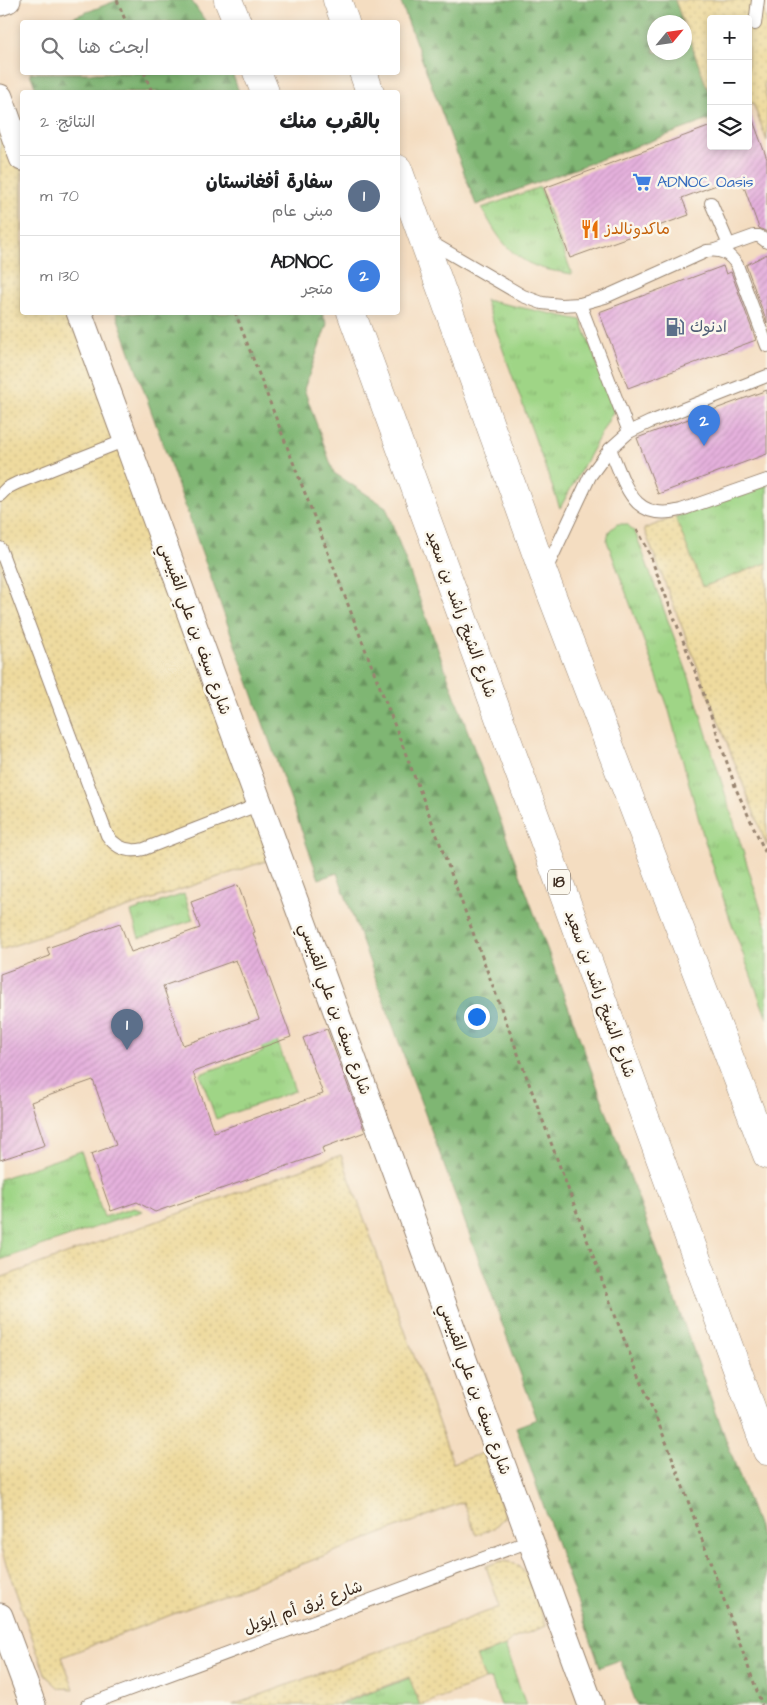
<!DOCTYPE html>
<html lang="ar">
<head>
<meta charset="utf-8">
<style>
  body { margin:0; font-family:"Architects Daughter","Playpen Sans Arabic",sans-serif; background:#f6f6f6; color:#202124; direction:rtl }
  .controls { position:absolute; right:15px; top:15px; display:grid; overflow:hidden; border-radius:5px; box-shadow:0 2px 8px #0003 }
  .controls button { width:45px; height:45px; display:grid; place-items:center; padding:0; border:0; border-bottom:1px solid #e0e0e0; background:#fff; color:#202124; font:25px sans-serif }
  .compass { position:absolute; left:647px; top:15px; width:45px; height:45px; border-radius:50%; background:#fff; box-shadow:0 2px 8px #0003; rotate:61deg }
  .you { position:absolute; left:476px; top:1016px; width:18px; height:18px; margin:-12px; border:4px solid #fff; border-radius:50%; background:#1a73e8; box-shadow:0 0 0 8px #1a73e833 }
  .badge { display:grid; place-items:center; width:32px; height:32px; border-radius:50%; background:#1a73e8; color:#fff; font-size:16px; font-weight:700 }
  .pin { position:absolute; translate:-50% -41px; filter:drop-shadow(0 1px 2px #0008) }
  .pin::after { content:''; position:absolute; top:26px; width:18px; height:15px; background:inherit; clip-path:polygon(0 0,100% 0,50% 100%) }
  .list { margin:0; padding:0; list-style:none }
  h2 { display:flex; justify-content:space-between; align-items:center; height:65px; margin:0; padding:0 20px; font-size:21px }
  h2 small { font-size:16px; font-weight:400; color:#757577 }
  .list li { display:grid; grid-template-columns:32px 1fr auto; gap:15px; align-items:center; box-sizing:border-box; height:80px; padding:0 20px; border-top:1px solid #e0e0e0 }
  .list b { display:block; font-size:19px; white-space:nowrap }
  .list p { margin:0; font-size:16px; white-space:nowrap; color:#757577 }
  .list em { font-size:16px; font-style:normal; color:#757577 }
  .icon { flex:none; width:28px; height:28px; fill:none; stroke:currentColor; stroke-width:2; stroke-linecap:round; stroke-linejoin:round }
  .map { position:relative; flex:none; width:767px; height:1705px; overflow:hidden; direction:ltr }
  .search { position:absolute; background:#fff; box-shadow:0 2px 8px #0003; left:20px; top:20px; width:380px; height:55px; display:flex; align-items:center; gap:12px; box-sizing:border-box; padding:0 18px; border-radius:5px; color:#757577; font-size:19px }
  .panel { position:absolute; background:#fff; box-shadow:0 2px 8px #0003; left:20px; top:90px; width:380px; height:225px; border-radius:5px; direction:rtl }
  .map>svg:first-child { display:block }
  .grass { fill:url(#grass-tufts); stroke:#6d8052 }
  .forest { fill:url(#forest-firs); stroke:#5d7048 }
  .sand { fill:url(#sand-dots); stroke:#94825e }
  .building { fill:url(#building-hatch); fill-rule:evenodd }
  .lines { fill:none; stroke-linecap:round; stroke-linejoin:round }
  .lane-casing { stroke:#988470; stroke-width:14 }
  .street-casing { stroke:#988470; stroke-width:27 }
  .primary-casing { stroke:#988470; stroke-width:29 }
  .path { stroke:#988470; stroke-width:3; stroke-dasharray:4 4; stroke-linecap:butt }
  .lane { stroke:#fff; stroke-width:12 }
  .street { stroke:#fff; stroke-width:25 }
  .primary { stroke:#fff; stroke-width:28 }
  .labels { text-anchor:middle; dominant-baseline:central; stroke-width:5; stroke-linejoin:round; paint-order:stroke }
  .shield { fill:#fbf7ec; stroke:#75685c; stroke-width:1 }
  .shield-label { font-size:15px; font-weight:bold; fill:#3b2a1e }
  .shop-label { font-size:16px; fill:#366cbe; stroke:#fbf7ec; text-anchor:start }
  .food-label { font-size:16px; fill:#c56008; stroke:#fbf7ec; text-anchor:start }
  .service-label { font-size:16px; fill:#4e5e75; stroke:#fbf7ec; text-anchor:start }
  .street-label { font-size:16px; fill:#3b2a1e; stroke:#fbf7ec }
</style>
</head>
<body>
<div class="map">
<svg width="767" height="1705" viewBox="0 0 767 1705">
  <defs>
    <pattern id="grass-tufts" width="24" height="20" patternUnits="userSpaceOnUse" patternTransform="scale(1.25)"><rect width="24" height="20" fill="#9fd586"/><path d="M3 7l-1-3M5 7V3M7 7l1-3M15 17l-1-3M17 17v-4M19 17l1-3" fill="none" stroke="#8ab773"/></pattern>
    <pattern id="forest-firs" width="22" height="20" patternUnits="userSpaceOnUse" patternTransform="scale(1.25)"><rect width="22" height="20" fill="#7fb673"/><path d="M5 1l3.5 6h-7zM16 11l3.5 6h-7z" fill="#69945e"/></pattern>
    <pattern id="sand-dots" width="8" height="8" patternUnits="userSpaceOnUse" patternTransform="scale(1.25)"><rect width="8" height="8" fill="#eeda9e"/><path d="M2 2h.1M6 6h.1" fill="none" stroke="#cdbb88" stroke-width="1.8" stroke-linecap="round"/></pattern>
    <pattern id="building-hatch" width="6" height="6" patternUnits="userSpaceOnUse" patternTransform="scale(1.25)"><rect width="6" height="6" fill="#e5b1dd"/><path d="M-1 1l2-2M0 6l6-6M5 7l2-2" fill="none" stroke="#c598bd"/></pattern>
  </defs>
  <rect width="100%" height="100%" fill="#fbf7ec"/>
  <filter id="ink" filterUnits="userSpaceOnUse"><feTurbulence type="fractalNoise" baseFrequency=".02" numOctaves="2"/><feDisplacementMap in="SourceGraphic" scale="10" xChannelSelector="R" yChannelSelector="G"/><feConvolveMatrix kernelMatrix="1 2 1 2 8 2 1 2 1" color-interpolation-filters="sRGB"/></filter>
  <filter id="wash" filterUnits="userSpaceOnUse"><feTurbulence type="fractalNoise" baseFrequency=".0096" numOctaves="4" result="noise"/><feDisplacementMap in="SourceGraphic" scale="20" xChannelSelector="R" yChannelSelector="G"/><feGaussianBlur stdDeviation="1.12" result="paint"/><feColorMatrix in="noise" values="0 0 0 0 0 0 0 0 0 0 0 0 0 0 0 0 0 1.4 0 .05"/><feComposite in="paint" operator="in"/></filter>
  <g filter="url(#wash)">
    <rect width="100%" height="100%" fill="#f4ddc1"/>
    <g class="grass">
      <path d="M 540,187 L 572,274 C 562,272 551,271 541,268 C 510,258 496,235 482,208 Z"/>
      <polygon points="485,300 581,320 614,410 560,508"/>
      <polygon points="767,485 767,563 702,587 675,517"/>
      <polygon points="617,524 627,524 635,532 690,680 767,929 767,1019 729,916 704,838 668,707 607,541 609,531"/>
      <polygon points="184,894 193,920 139,938 131,912"/>
      <polygon points="269,1018 295,1091 216,1119 200,1074 263,1052 254,1024"/>
      <polygon points="81,1151 104,1217 134,1208 143,1211 0,1260 0,1179"/>
      <polygon points="505,1646 526,1705 501,1705 491,1679 485,1680 476,1657"/>
      <polygon points="410,1678 420,1705 338,1705"/>
    </g>
    <g class="forest">
      <polygon points="118,0 191,0 206,22 61,22"/>
      <polygon points="400,0 675,0 683,22 654,22 654,52 684,52 685,27 711,98 711,119 476,205"/>
      <polygon points="30,73 232,73 239,92 37,92"/>
      <polygon points="116,313 322,313 327,324 304,389 334,473 386,507 767,1552 767,1705 637,1705 620,1660 600,1667 516,1427 537,1419 337,873 319,879"/>
    </g>
    <g class="sand">
      <polygon points="675,0 759,0 767,21 767,75 764,86 767,100 767,141 753,103 748,105 748,19 711,19 711,98 685,27 684,22 683,22"/>
      <polygon points="0,110 22,172 22,312 74,313 272,859 0,950"/>
      <polygon points="675,517 703,587 767,563 767,846 644,529"/>
      <polygon points="341,1155 453,1463 483,1453 505,1516 494,1528 476,1535 463,1502 62,1657 74,1689 59,1688 46,1676 0,1547 0,1278"/>
      <polygon points="502,1561 515,1563 527,1575 546,1626 512,1639 505,1646 476,1656 485,1680 422,1705 420,1705 409,1677 334,1705 233,1705 500,1607 486,1566"/>
    </g>
    <g id="blocks">
      <g class="building">
        <polygon points="750,112 767,159 767,232 759,228 740,176 682,198 689,215 570,258 544,188 711,126 711,146 748,146 748,113"/>
        <polygon points="767,254 767,323 746,265"/>
        <polygon points="723,266 726,274 731,272 756,340 628,388 599,312"/>
        <polygon points="767,390 767,454 658,494 637,438"/>
        <path d="M 238,885 L 255,932 L 253,933 L 291,1037 L 193,1072 L 214,1132 L 323,1094 L 303,1038 L 327,1029 L 365,1132 L 322,1148 L 324,1153 L 155,1212 L 137,1202 L 111,1211 L 91,1154 L 116,1145 L 93,1080 L 31,1102 L 45,1145 L 0,1160 L 0,974 L 50,956 L 47,948 L 120,923 L 131,952 L 200,928 L 191,902 ZM 236,960 L 259,1019 L 183,1045 L 163,986 Z"/>
      </g>
    </g>
  </g>
  <g filter="url(#ink)">
    <use href="#blocks" fill-opacity="0" stroke="#988470" stroke-width="1"/>
    <g class="lines">
      <g class="lane-casing">
        <g id="lane">
          <polyline points="755,24 758,0"/>
          <polyline points="711,203 729,245"/>
          <path d="M 427,240 L 523,296 L 542,303 L 561,305 L 580,304 L 605,297 L 707,251 C 721,249 729,253 737,265 L 767,346"/>
          <polyline points="715,250 754,236 759,236 767,242"/>
          <polyline points="580,304 629,432"/>
          <path d="M 610,449 C 626,485 632,523 681,510 L 767,480"/>
          <polyline points="0,495 7,488 17,483 126,440"/>
          <path d="M 0,548 L 107,835 C 116,848 128,853 144,849 L 260,804"/>
          <polyline points="545,572 590,476 610,449 629,432 650,422 767,376"/>
          <polyline points="87,1705 530,1541"/>
        </g>
      </g>
      <g class="street-casing">
        <g id="street">
          <polyline points="0,3 8,0"/>
          <polyline points="0,97 22,158"/>
          <polyline points="79,312 591,1705"/>
          <polyline points="0,1616 33,1705"/>
        </g>
      </g>
      <g class="primary-casing">
        <g id="primary">
          <polyline points="228,0 237,22"/>
          <polyline points="337,0 345,22"/>
          <polyline points="257,72 265,92"/>
          <polyline points="363,72 370,92"/>
          <polyline points="398,169 544,575 767,1155"/>
          <polyline points="351,312 767,1451"/>
        </g>
      </g>
      <g class="path">
        <polyline points="117,0 126,22"/>
        <polyline points="144,72 152,92"/>
        <polyline points="235,312 432,822 625,1342 671,1454 762,1705"/>
        <polyline points="637,529 647,548 702,689 736,789 767,856"/>
      </g>
      <use href="#lane" class="lane"/>
      <use href="#street" class="street"/>
      <use href="#primary" class="primary"/>
    </g>
  </g>
  <defs>
    <g id="supermarket-bare" transform="scale(1.5)"><path d="M-6-5.5h2.5l.6 2H6L4.5 2H-2.5L-4.4-4H-6ZM-1.5 3.2a1.3 1.3 0 1 0 .1 0ZM3 3.2a1.3 1.3 0 1 0 .1 0Z" fill="#3f7fe0" stroke="#fbf7ec" stroke-width="2.5" paint-order="stroke"/></g>
    <g id="restaurant-bare" transform="scale(1.5)"><path d="M-5-6h1v4h1v-4h1v4h1v-4h1v5L-1.5 .5V6h-2V.5L-5-1ZM5-6V6H3V1.5H1.5Q1.5-4 5-6Z" fill="#e8710a" stroke="#fbf7ec" stroke-width="2.5" paint-order="stroke"/></g>
    <g id="fuel-bare" transform="scale(1.5)"><path d="M-5.5-6h7V0h2V4h1.3V-2.5L3-4.5l.8-.8L6-3V5H2.5V1h-1V6h-7ZM-4.2-4.7v3.2H.2V-4.7Z" fill="#5c6f8a" stroke="#fbf7ec" stroke-width="2.5" paint-order="stroke"/></g>
  </defs>
  <g fill-rule="evenodd">
    <use href="#supermarket-bare" x="642" y="182"/>
    <use href="#restaurant-bare" x="590" y="229"/>
    <use href="#fuel-bare" x="675" y="327"/>
  </g>
  <g class="labels">
    <rect class="shield" x="548" y="869.5" width="22" height="25" rx="4"/>
    <g class="shield-label">
      <text x="559" y="882">18</text>
    </g>
    <g class="shop-label">
      <text x="657" y="182">ADNOC Oasis</text>
    </g>
    <g class="food-label">
      <text x="605" y="229">ماكدونالدز</text>
    </g>
    <g class="service-label">
      <text x="690" y="327">ادنوك</text>
    </g>
    <g class="street-label">
      <text transform="translate(461 614) rotate(70)">شارع الشيخ راشد بن سعيد</text>
      <text transform="translate(195 629) rotate(70)">شارع سيف بن علي القبيسي</text>
      <text transform="translate(600 994) rotate(70)">شارع الشيخ راشد بن سعيد</text>
      <text transform="translate(335 1009) rotate(70)">شارع سيف بن علي القبيسي</text>
      <text transform="translate(475 1389) rotate(70)">شارع سيف بن علي القبيسي</text>
      <text transform="translate(303 1607) rotate(-20)">شارع بُرق أم إيوَيل</text>
    </g>
  </g>
</svg>
<div class="controls">
<button>+</button>
<button>−</button>
<button><svg class="icon" aria-label="layers" viewBox="0 0 24 24"><path d="M12 4l9 5-9 5-9-5zM3 14l9 5 9-5"/></svg></button>
</div>
<svg class="compass" viewBox="-18 -18 36 36"><path d="M0-13l5 13h-10z" fill="#e53935"/><path d="M0 13l5-13h-10z" fill="#757577"/></svg>
<div class="you"></div>
<div class="pin badge" style="left:127px;top:1050px;background:#5c6f8a">1</div>
<div class="pin badge" style="left:704px;top:446px;background:#3f7fe0">2</div>
<div class="search"><svg class="icon" aria-label="search" viewBox="0 0 24 24"><circle cx="10" cy="10" r="6"/><path d="M15 15l6 6"/></svg>ابحث هنا</div>
<section class="panel">
<h2>بالقرب منك<small>النتائج: 2</small></h2>
<ul class="list">
<li><span class="badge" style="background:#5c6f8a">1</span><div><b>سفارة أفغانستان</b><p>مبنى عام</p></div><em>70 m</em></li>
<li><span class="badge" style="background:#3f7fe0">2</span><div><b>ADNOC</b><p>متجر</p></div><em>130 m</em></li>
</ul>
</section>
</div>
</body>
</html>
